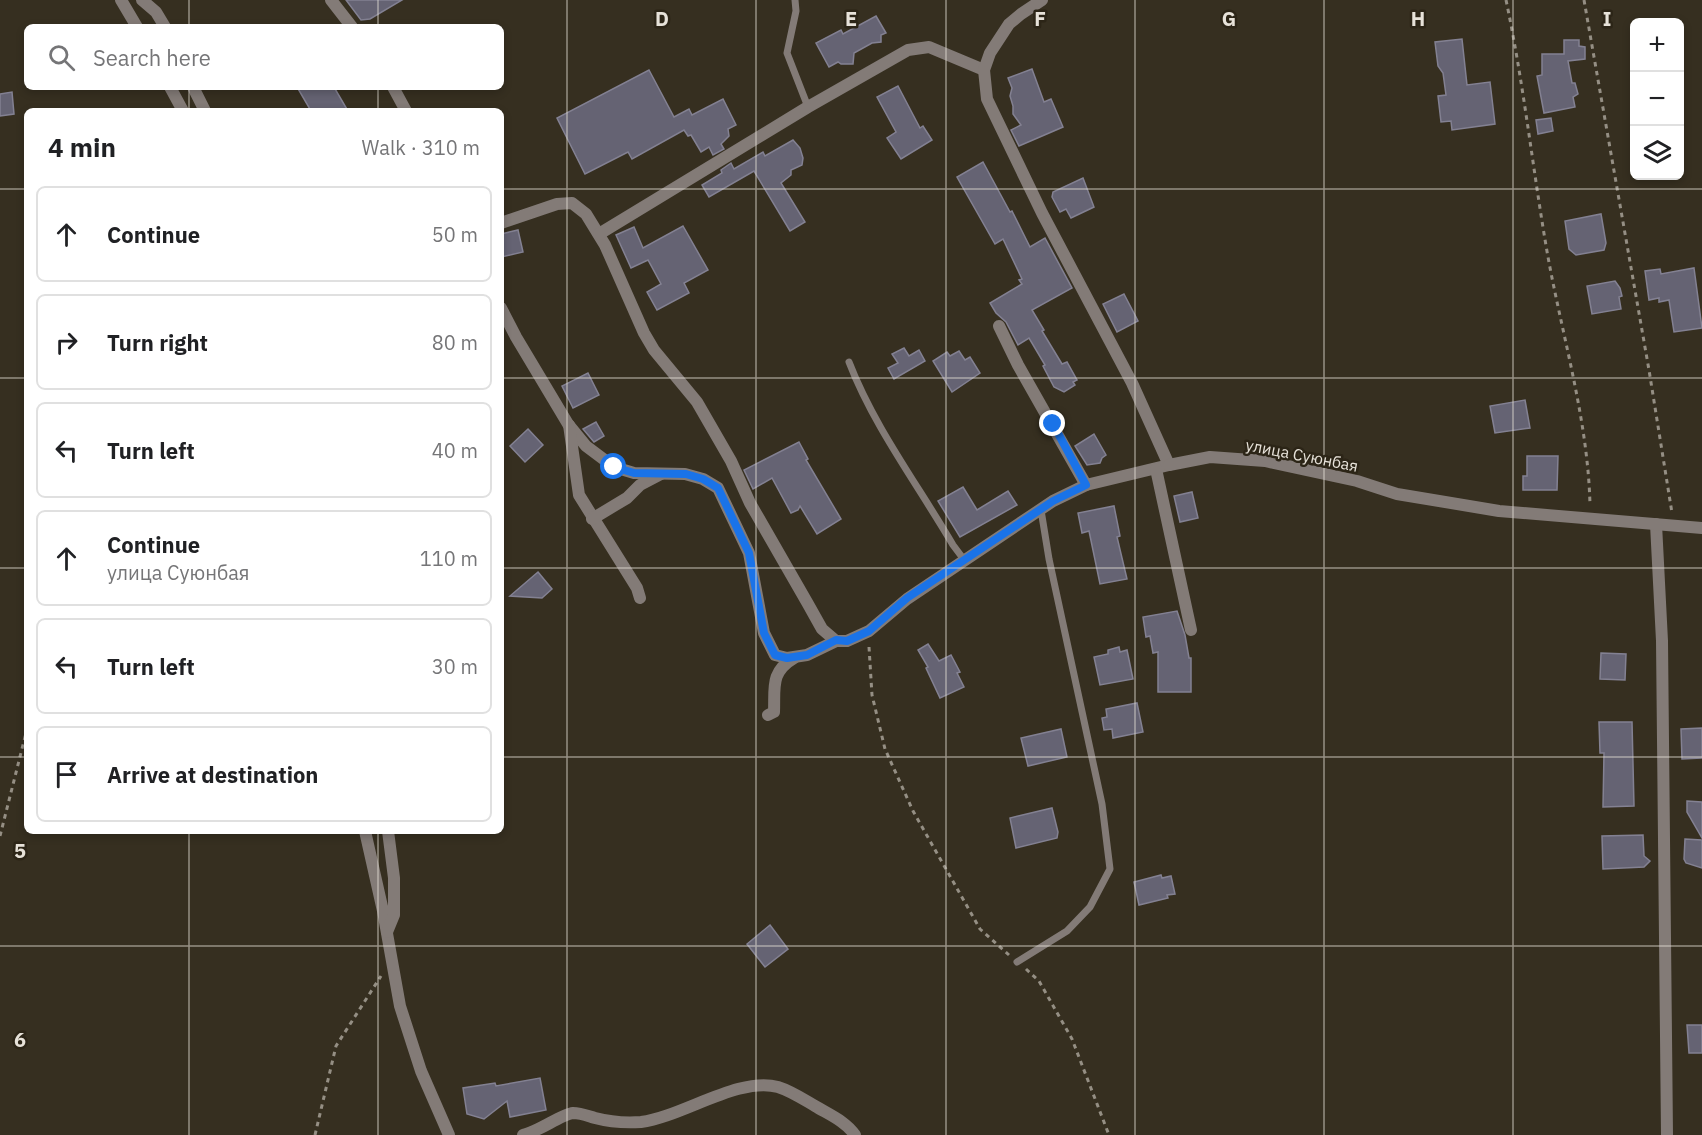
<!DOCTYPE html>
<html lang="en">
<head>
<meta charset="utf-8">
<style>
  body { margin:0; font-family:"IBM Plex Sans",sans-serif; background:#f2f2f2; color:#202124 }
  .controls { position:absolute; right:18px; top:18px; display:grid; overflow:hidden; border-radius:9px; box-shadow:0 3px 9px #0003 }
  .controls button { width:54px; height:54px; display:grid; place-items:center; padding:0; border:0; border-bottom:2px solid #e0e0e0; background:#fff; color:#202124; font:30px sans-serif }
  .stop { position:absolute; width:18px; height:18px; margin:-14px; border:4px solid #1a73e8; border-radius:50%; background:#fff }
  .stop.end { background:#1a73e8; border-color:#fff; box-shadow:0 2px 6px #0008 }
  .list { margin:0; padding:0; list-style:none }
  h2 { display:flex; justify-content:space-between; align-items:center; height:78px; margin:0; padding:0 24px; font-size:26px }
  h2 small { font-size:20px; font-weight:400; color:#757577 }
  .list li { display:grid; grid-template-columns:39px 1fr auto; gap:18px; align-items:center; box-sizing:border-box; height:96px; margin:0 12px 12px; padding:0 12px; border:2px solid #e0e0e0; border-radius:9px }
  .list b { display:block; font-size:22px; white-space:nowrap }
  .list p { margin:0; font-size:20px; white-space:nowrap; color:#757577 }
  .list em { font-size:20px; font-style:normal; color:#757577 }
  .icon { flex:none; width:33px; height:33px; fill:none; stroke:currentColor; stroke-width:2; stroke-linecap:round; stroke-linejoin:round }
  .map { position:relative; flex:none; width:1702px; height:1135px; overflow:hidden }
  .search { position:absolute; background:#fff; box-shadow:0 3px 9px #0003; left:24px; top:24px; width:480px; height:66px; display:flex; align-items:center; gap:15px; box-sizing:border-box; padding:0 21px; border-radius:9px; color:#757577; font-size:22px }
  .panel { position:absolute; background:#fff; box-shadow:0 3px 9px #0003; left:24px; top:108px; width:480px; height:726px; border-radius:9px }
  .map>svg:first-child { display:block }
  .building { fill:#656373; stroke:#838192; stroke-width:1.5 }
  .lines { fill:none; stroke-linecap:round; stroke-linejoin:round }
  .path { stroke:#958f84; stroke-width:3; stroke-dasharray:4.5 4.5; stroke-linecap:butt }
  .service { stroke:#837b77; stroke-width:7 }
  .minor { stroke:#837b77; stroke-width:12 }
  .tertiary { stroke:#837b77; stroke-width:12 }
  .route { stroke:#1a73e8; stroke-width:8 }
  .grid { fill:none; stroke:#e7e2d9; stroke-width:1.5; stroke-opacity:0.55 }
  .labels { text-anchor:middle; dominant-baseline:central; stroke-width:5; stroke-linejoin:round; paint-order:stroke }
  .street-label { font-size:16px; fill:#e7e2d9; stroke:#2c2517 }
  .grid-label { font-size:20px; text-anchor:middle; font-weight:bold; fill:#e7e2d9; stroke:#2c2517; stroke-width:5; stroke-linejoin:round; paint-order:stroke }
</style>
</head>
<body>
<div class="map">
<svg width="1702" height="1135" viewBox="0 0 1702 1135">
  <rect width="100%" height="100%" fill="#362f20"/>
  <g class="building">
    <polygon points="346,0 402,0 370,19 361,20"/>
    <polygon points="876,16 886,33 881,35 881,42 872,43 854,53 853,64 841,64 838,62 829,67 816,43 841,30 843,34"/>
    <polygon points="1462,39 1467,85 1490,82 1495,124 1452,130 1451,121 1441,122 1438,96 1446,95 1443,73 1438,66 1435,42"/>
    <polygon points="1564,40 1579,40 1579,46 1585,47 1585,59 1568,61 1572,83 1575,83 1578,94 1573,97 1575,107 1544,113 1537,76 1542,75 1542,54 1564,54"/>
    <polygon points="1032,69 1044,102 1051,99 1063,127 1019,146 1011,130 1021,125 1013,114 1013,106 1010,96 1012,88 1008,78"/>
    <polygon points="649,70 674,117 689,109 692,115 723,99 736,125 728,129 729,136 721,144 724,149 713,155 709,147 701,152 691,135 688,136 684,130 632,159 628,152 585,174 557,118"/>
    <polygon points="898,86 920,128 923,126 932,140 901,159 887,138 896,132 877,97"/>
    <polygon points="297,87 334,87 348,111 311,111"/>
    <polygon points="12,92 14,114 0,116 0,94"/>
    <polygon points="1551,118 1553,131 1538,134 1536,120"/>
    <polygon points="793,140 800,148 803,158 802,165 791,170 791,175 781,183 805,222 790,231 754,171 709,197 702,185 722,173 721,170 731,163 734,169 763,152 765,156"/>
    <polygon points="983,162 1010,212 1012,211 1030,247 1045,238 1072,288 1032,310 1044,330 1042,331 1062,364 1067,362 1077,380 1073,382 1075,385 1064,392 1054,387 1043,366 1045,365 1029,338 1018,345 1006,322 996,313 990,303 1022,284 1019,280 1022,279 1003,239 995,244 957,177"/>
    <polygon points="1083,178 1094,207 1071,218 1066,209 1060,212 1052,197 1053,192"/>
    <polygon points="1601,214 1606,243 1604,250 1576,255 1569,249 1565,221"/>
    <polygon points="683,226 708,270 684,283 689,293 657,310 647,292 661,284 648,260 631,268 616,235 634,227 643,248"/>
    <polygon points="518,230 523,252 501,257 501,234"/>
    <polygon points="1694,268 1702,328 1674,332 1669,300 1659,302 1659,298 1649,300 1645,271 1660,269 1661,274"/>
    <polygon points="1615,281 1620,288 1622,296 1619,297 1621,309 1592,314 1587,286"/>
    <polygon points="1124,294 1138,321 1117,332 1103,304"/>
    <polygon points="904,348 909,356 919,350 925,361 894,379 888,368 898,363 892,354"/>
    <polygon points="959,351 965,360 970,357 980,373 952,392 933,361 947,352 950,356"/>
    <polygon points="588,373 599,395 573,408 562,386"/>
    <polygon points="1525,400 1530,428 1495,433 1490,406"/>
    <polygon points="596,422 604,436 594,442 583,429"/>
    <polygon points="528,429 543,445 525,462 510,446"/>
    <polygon points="1094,434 1106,455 1102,458 1100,463 1087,465 1075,446"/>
    <polygon points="799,442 808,459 806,460 841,519 817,534 800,506 798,510 791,513 772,478 753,489 744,470"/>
    <polygon points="1527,456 1558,456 1557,490 1523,490 1523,476 1527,476"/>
    <polygon points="963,487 977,510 1008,491 1017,505 960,537 938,501"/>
    <polygon points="1192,492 1198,518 1180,522 1174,496"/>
    <polygon points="1114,506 1120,536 1117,537 1127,579 1100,584 1089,531 1082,533 1078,513"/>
    <polygon points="538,572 552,589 542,598 510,596"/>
    <polygon points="1177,611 1185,635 1189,658 1191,658 1191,692 1158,692 1158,652 1153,653 1150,636 1146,637 1143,617"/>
    <polygon points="928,644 939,661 951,655 960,672 957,673 964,687 940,698 926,668 928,667 918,650"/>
    <polygon points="1119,647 1120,652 1127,650 1133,679 1100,685 1094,657 1108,654 1108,650"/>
    <polygon points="1601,653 1626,654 1625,680 1600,679"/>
    <polygon points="1137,703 1143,732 1113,738 1112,729 1104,730 1102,718 1107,717 1106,709"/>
    <polygon points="1599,722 1632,722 1634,806 1603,807 1604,753 1600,753"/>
    <polygon points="1702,728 1702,758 1682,759 1681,729"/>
    <polygon points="1061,729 1067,757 1028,766 1021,738"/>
    <polygon points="1687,801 1702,802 1702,838 1687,812"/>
    <polygon points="1052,808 1058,832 1057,838 1016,848 1010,818"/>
    <polygon points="1643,835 1644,856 1650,861 1644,867 1603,869 1602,836"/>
    <polygon points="1685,839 1702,840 1702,868 1686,863 1684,859"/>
    <polygon points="1161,875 1162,878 1171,876 1175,894 1167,895 1168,898 1139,905 1134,882"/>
    <polygon points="770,925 788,949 765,967 747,944"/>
    <polygon points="1687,1025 1702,1025 1702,1053 1689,1053"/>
    <polygon points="540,1078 546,1110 510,1117 507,1101 484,1119 467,1114 463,1088 495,1083 496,1086"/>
  </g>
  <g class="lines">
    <g class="path">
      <path d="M 1506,0 C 1524,85 1533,172 1548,257 C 1563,339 1588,421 1590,505"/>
      <polyline points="1584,0 1649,370 1672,513"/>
      <polyline points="869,647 872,695 885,749 913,811 980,929 1009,955"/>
      <polyline points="0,836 27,729"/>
      <polyline points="1026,969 1039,981 1072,1039 1109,1135"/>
      <polyline points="315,1135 336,1046 381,976"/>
    </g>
    <g class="service">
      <polyline points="795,0 796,11 787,53 808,107"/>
      <path d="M 849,362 C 874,427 918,485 953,545 L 965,561"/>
      <polyline points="1017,962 1067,931 1090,907 1110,869 1102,804 1049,559 1041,510"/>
    </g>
    <g class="minor">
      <polyline points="121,0 137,27"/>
      <polyline points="142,0 156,12 165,27"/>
      <polyline points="331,0 352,27"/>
      <polyline points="170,87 183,111"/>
      <polyline points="193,87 205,111"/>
      <polyline points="393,87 406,111"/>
      <polyline points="501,223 557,204 572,203 586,214 605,245 644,333 654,350 697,402 731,461 750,503 808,604 822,629 836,641"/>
      <polyline points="599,234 808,107 908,50 929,47 984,70"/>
      <polyline points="501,308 516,337 568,424 586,446 614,467 634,473 685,474 703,479 718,488 749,553 764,633 775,655 787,658 807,655 836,641 847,641 869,631 907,599 1053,501 1086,485 1169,465 1132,383 1042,213 987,99 984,70 990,53 1009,24 1021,14 1042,0"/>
      <polyline points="999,326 1018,365 1086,485"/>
      <polyline points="569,425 579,495 637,588 640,598"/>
      <polyline points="1156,469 1191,630"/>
      <polyline points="592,519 627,498 640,485 661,474"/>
      <polyline points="1656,524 1662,641 1667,1135"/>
      <path d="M 768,715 L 774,712 C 775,688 770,672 794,658"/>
      <polyline points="365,831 383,911 400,1006 421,1071 449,1135"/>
      <polyline points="387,932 394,915 394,878 388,831"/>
      <path d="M 523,1135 C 538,1132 562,1114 573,1113 C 581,1113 588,1116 595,1118 C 610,1122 626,1123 641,1122 C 682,1117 739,1076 778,1087 C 791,1091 803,1099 815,1106 C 830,1115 845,1121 855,1135"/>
    </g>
    <polyline class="tertiary" points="1169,465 1210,457 1265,461 1357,481 1397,494 1499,511 1702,528"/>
  </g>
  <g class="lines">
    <polyline class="route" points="614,467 634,473 686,474 703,479 718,488 749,553 764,633 775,655 787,658 807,655 836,640 847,641 869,631 907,598 1053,501 1086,485 1053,424"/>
  </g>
  <path class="grid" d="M 189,0 L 189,27M 378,0 L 378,27M 567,0 L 567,1135M 756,0 L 756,1135M 946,0 L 946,1135M 1135,0 L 1135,1135M 1324,0 L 1324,1135M 1513,0 L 1513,1135M 189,87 L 189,111M 378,87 L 378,111M 0,189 L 27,189M 501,189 L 1702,189M 0,378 L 27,378M 501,378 L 1702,378M 0,568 L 27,568M 501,568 L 1702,568M 0,757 L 27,757M 501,757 L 1702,757M 189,831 L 189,1135M 378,831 L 378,1135M 0,946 L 1702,946"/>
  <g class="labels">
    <g class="street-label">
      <text transform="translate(1302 455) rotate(11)">улица Суюнбая</text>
    </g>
  </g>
  <g class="grid-label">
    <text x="662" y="26">D</text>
    <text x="851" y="26">E</text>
    <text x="1040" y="26">F</text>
    <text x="1229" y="26">G</text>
    <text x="1418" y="26">H</text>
    <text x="1607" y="26">I</text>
    <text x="20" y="858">5</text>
    <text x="20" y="1047">6</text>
  </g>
</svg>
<div class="controls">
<button>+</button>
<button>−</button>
<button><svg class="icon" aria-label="layers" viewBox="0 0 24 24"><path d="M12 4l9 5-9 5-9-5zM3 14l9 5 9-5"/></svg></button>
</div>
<div class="stop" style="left:614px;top:467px"></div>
<div class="stop end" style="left:1053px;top:424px"></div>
<div class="search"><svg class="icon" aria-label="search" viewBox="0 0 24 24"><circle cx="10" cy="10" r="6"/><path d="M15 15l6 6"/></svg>Search here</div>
<section class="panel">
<h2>4 min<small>Walk · 310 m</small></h2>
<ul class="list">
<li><svg class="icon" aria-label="ahead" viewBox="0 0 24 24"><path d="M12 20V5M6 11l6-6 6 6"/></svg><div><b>Continue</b></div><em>50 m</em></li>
<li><svg class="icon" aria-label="right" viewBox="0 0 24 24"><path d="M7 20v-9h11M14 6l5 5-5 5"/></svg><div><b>Turn right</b></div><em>80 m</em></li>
<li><svg class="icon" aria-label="left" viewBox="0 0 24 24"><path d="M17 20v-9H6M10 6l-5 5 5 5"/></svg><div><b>Turn left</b></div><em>40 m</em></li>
<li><svg class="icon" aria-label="ahead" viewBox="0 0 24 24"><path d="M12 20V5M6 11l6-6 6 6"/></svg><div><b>Continue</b><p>улица Суюнбая</p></div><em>110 m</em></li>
<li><svg class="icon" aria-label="left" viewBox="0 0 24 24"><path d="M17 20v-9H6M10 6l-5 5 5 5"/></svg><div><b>Turn left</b></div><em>30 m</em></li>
<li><svg class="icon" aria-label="arrive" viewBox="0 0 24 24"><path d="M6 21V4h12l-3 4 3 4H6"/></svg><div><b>Arrive at destination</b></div></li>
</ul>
</section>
</div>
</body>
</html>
